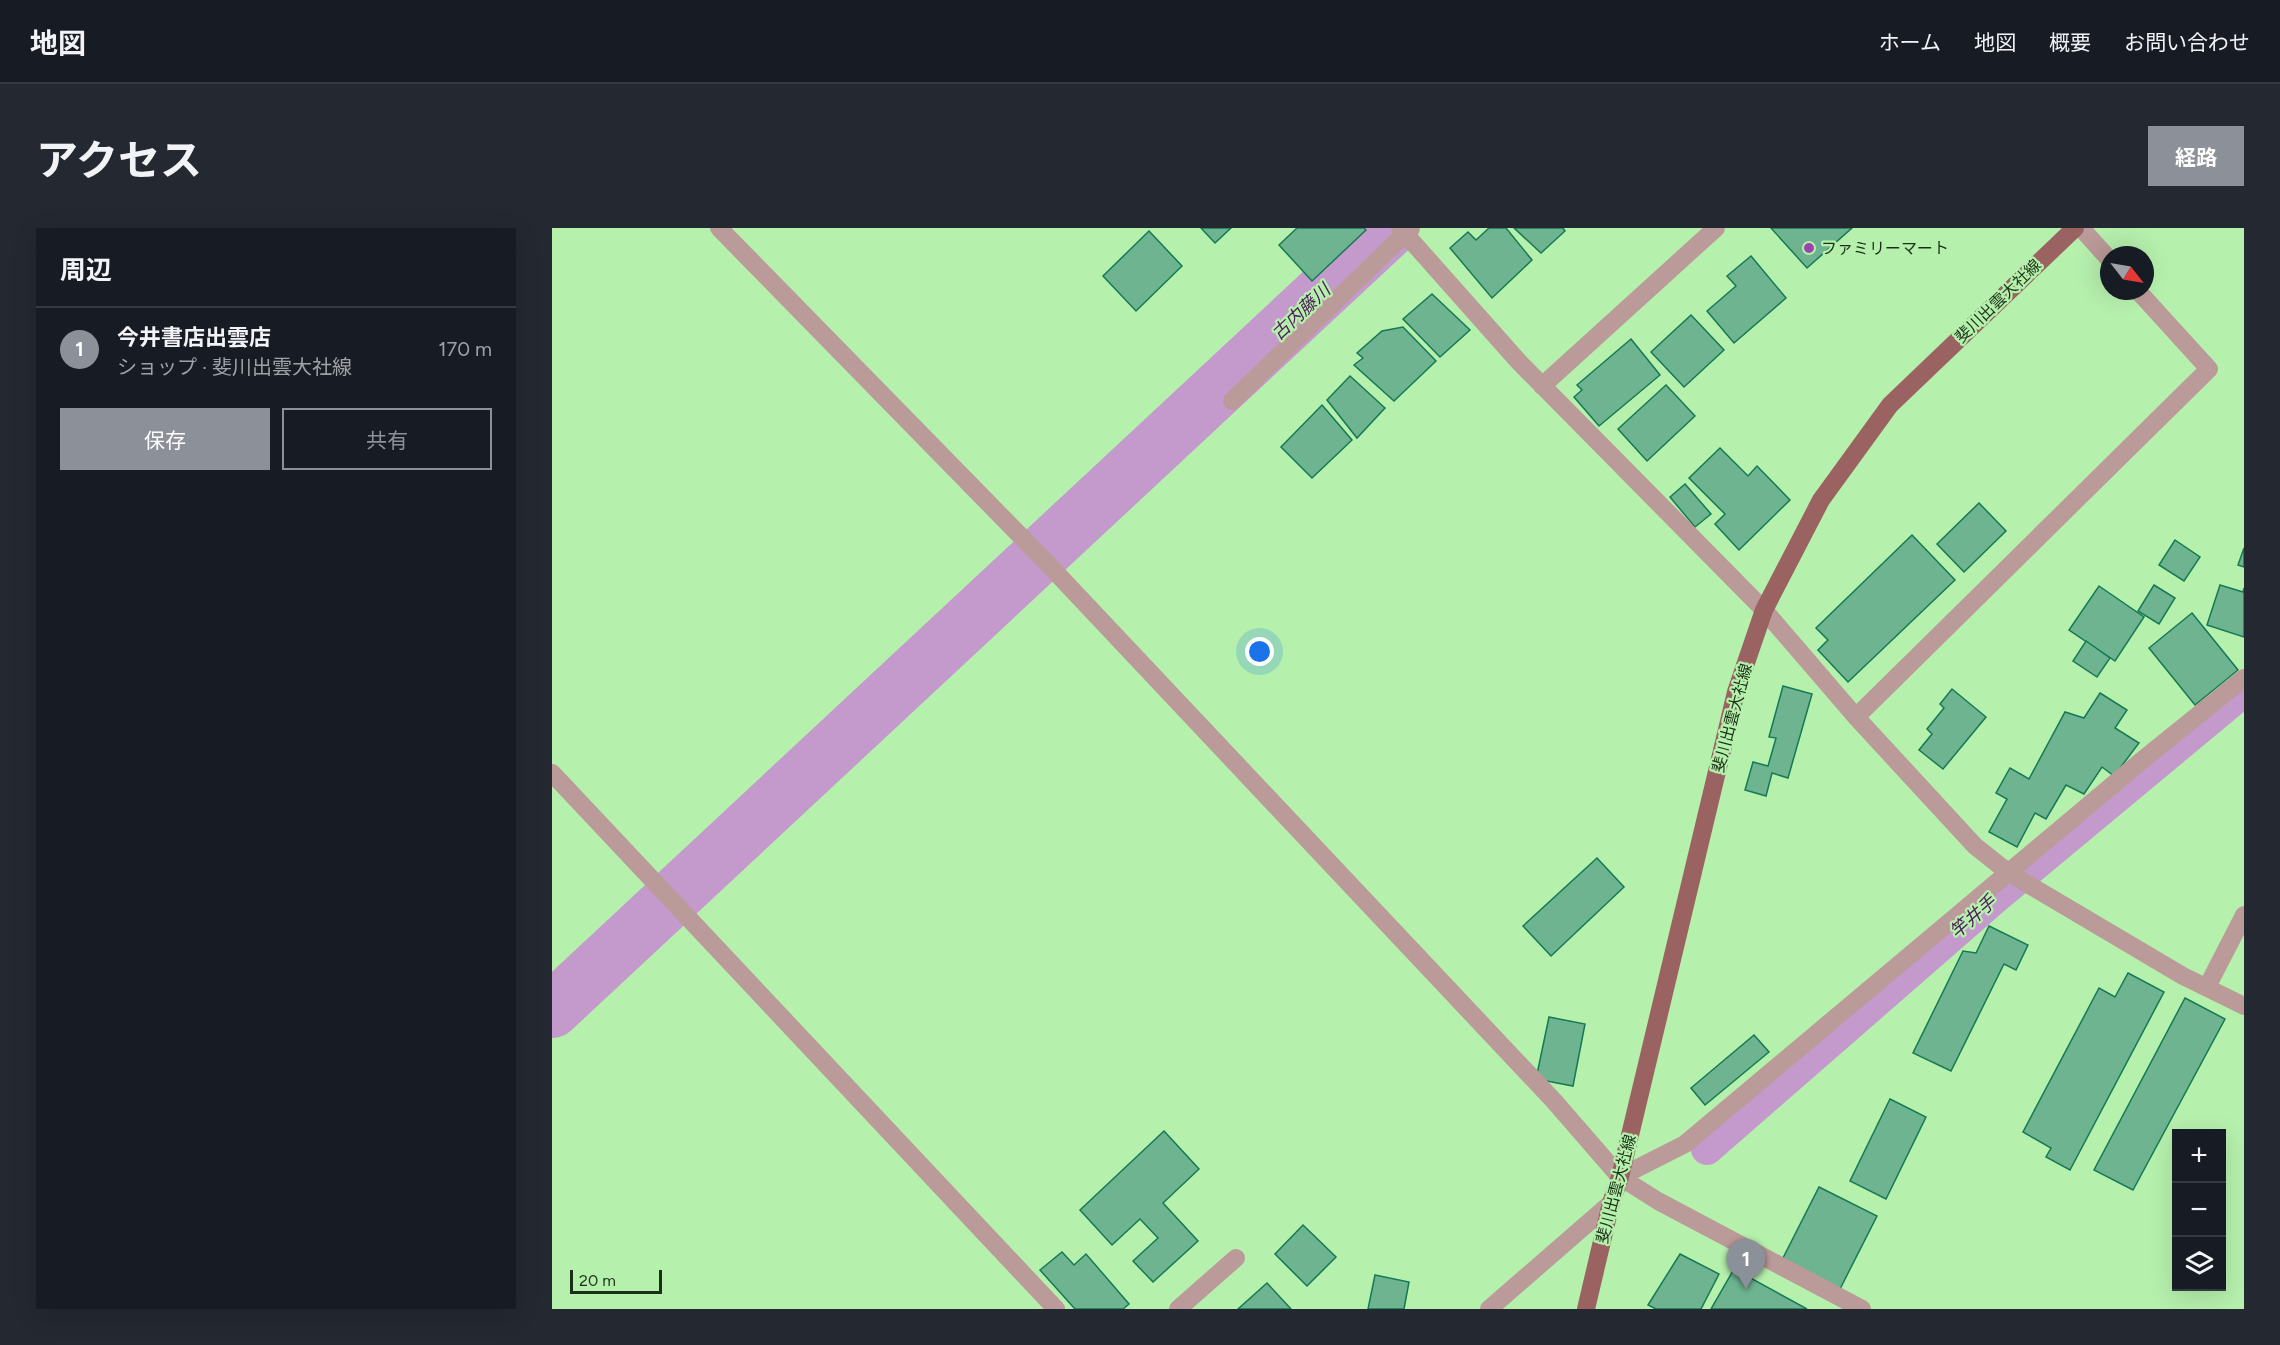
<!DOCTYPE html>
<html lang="ja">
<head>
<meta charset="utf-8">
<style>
  body { margin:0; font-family:Figtree,"Noto Sans JP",sans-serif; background:#242831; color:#f1f3f6 }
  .controls { position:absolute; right:18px; bottom:18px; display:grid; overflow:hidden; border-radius:0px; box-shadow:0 6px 24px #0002 }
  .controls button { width:54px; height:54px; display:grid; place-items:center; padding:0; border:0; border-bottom:2px solid #363941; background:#171b24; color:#f1f3f6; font:30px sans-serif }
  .compass { position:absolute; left:1548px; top:18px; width:54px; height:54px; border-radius:50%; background:#171b24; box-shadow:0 6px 24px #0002; rotate:121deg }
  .scale { position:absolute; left:18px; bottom:15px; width:92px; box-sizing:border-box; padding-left:6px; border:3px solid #1b3117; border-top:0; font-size:16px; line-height:21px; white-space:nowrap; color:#1b3117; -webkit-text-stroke:4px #b6f0ad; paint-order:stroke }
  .you { position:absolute; left:708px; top:424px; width:21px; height:21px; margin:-15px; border:4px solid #fff; border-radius:50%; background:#1a73e8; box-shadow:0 0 0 9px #1a73e833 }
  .badge { display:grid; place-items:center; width:39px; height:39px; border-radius:50%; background:#8c9099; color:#fff; font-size:20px; font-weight:700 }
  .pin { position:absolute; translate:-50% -50px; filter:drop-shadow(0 2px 3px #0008) }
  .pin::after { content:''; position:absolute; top:32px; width:21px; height:18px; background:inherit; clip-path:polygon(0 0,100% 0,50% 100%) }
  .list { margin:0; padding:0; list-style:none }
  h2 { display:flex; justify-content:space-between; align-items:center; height:78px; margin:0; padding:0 24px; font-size:26px }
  h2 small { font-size:20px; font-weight:400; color:#9ea1a6 }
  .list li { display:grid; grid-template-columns:39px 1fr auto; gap:18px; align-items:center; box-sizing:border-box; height:84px; padding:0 24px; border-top:2px solid #363941 }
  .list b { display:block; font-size:22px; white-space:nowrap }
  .list p { margin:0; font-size:20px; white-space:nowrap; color:#9ea1a6 }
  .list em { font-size:20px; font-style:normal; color:#9ea1a6 }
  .actions { display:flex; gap:12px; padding:18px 24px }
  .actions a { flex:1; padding:14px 0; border:2px solid #8c9099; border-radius:0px; text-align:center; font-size:21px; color:#8c9099 }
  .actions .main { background:#8c9099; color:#fff }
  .icon { flex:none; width:33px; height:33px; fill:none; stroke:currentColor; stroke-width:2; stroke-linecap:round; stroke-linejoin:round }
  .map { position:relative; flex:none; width:1692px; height:1081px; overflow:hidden; border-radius:0px }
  header { display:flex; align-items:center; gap:36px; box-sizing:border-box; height:84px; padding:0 30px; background:#171b24; border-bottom:2px solid #363941 }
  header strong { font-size:28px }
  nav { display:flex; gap:33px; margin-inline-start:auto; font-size:21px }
  .intro { display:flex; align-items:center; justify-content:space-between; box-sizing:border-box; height:144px; padding:0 36px }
  h1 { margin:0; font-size:42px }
  .button { padding:15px 27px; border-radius:0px; background:#8c9099; color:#fff; font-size:21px; font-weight:700 }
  main { display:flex; gap:36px; padding:0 36px }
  aside { flex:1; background:#171b24; border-radius:0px; box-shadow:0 6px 24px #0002 }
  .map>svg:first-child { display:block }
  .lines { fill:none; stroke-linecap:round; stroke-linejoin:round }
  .canal { stroke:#c499cc; stroke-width:32 }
  .river { stroke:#c499cc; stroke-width:56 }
  .building { fill:#6eb491; stroke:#157a53; stroke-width:1.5 }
  .minor { stroke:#bb9b99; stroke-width:18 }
  .major { stroke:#9a6260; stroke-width:18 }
  .poi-dot { fill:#9d43ae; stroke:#b6f0ad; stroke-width:2 }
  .labels { text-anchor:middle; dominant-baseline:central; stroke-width:4.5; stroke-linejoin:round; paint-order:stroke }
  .poi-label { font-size:16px; fill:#1b3117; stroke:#b6f0ad; text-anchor:start }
  .street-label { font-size:16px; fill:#1b3117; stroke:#b6f0ad }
  .water-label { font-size:18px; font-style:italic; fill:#4e1958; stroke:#b6f0ad }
</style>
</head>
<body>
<header>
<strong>地図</strong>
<nav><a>ホーム</a><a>地図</a><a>概要</a><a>お問い合わせ</a></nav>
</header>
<div class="intro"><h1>アクセス</h1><a class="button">経路</a></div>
<main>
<aside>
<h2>周辺<small></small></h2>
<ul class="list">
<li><span class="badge">1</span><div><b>今井書店出雲店</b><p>ショップ · 斐川出雲大社線</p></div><em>170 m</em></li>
</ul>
<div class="actions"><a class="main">保存</a><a>共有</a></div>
</aside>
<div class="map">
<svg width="1692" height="1081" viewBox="0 0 1692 1081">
  <rect width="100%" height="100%" fill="#b6f0ad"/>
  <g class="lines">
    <polyline class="canal" points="1155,921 1444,669 1692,463"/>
    <polyline class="river" points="0,782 839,0"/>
  </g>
  <g class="building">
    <polygon points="649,0 679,0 663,15"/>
    <polygon points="745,0 812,0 814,2 760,53 727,17"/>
    <polygon points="937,0 954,0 980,32 940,70 898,20 916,4 924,12"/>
    <polygon points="962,0 1011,0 1013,3 989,25"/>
    <polygon points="1219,0 1300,0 1255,40"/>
    <polygon points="597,3 630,38 584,83 551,48"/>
    <polygon points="1199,28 1234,70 1182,115 1155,83 1184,58 1175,48"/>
    <polygon points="880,66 918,102 888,129 851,91"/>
    <polygon points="1139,87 1172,122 1132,159 1099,124"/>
    <polygon points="851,99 884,133 842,173 802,137 811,130 805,125 830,103"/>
    <polygon points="1079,111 1108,147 1047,198 1022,169 1030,162 1025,157"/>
    <polygon points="798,148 833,180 805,210 775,172"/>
    <polygon points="1114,157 1143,188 1095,233 1066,201"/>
    <polygon points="770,177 800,212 760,250 729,219"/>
    <polygon points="1168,220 1196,248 1205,238 1238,272 1187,322 1163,296 1173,286 1137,250"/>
    <polygon points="1133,256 1159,286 1143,299 1118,269"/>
    <polygon points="1427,275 1454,303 1412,344 1385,316"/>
    <polygon points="1360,307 1403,352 1296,454 1266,422 1276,412 1264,400"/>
    <polygon points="1623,312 1648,329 1632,353 1607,337"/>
    <polygon points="1692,320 1692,339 1686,337"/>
    <polygon points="1602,357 1623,370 1607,396 1586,383"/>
    <polygon points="1668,357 1691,364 1692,360 1692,409 1655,397"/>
    <polygon points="1547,358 1592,389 1563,433 1517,402"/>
    <polygon points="1640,385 1686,442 1643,477 1597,420"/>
    <polygon points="1534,413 1558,430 1545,449 1521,433"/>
    <polygon points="1231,458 1260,466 1236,550 1220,545 1214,568 1193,562 1201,534 1216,538 1224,510 1217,509"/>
    <polygon points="1400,461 1434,489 1391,541 1367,522 1380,506 1375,501 1392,480 1388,476"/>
    <polygon points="1548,465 1575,482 1563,500 1587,515 1562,548 1550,539 1532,566 1514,557 1494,591 1483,585 1465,619 1437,604 1455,571 1444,565 1458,540 1477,551 1513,484 1532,490"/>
    <polygon points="1045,630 1072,659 999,728 971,698"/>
    <polygon points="1437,698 1476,717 1464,742 1452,736 1399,843 1361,825 1411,723 1424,725"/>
    <polygon points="1576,745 1612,764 1518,942 1494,929 1499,920 1471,904 1547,760 1563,769"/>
    <polygon points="1633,770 1673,791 1581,962 1542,942"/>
    <polygon points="997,789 1033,796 1021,858 984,851"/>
    <polygon points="1202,807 1217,824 1153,877 1139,860"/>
    <polygon points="1338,871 1374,889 1334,971 1298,953"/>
    <polygon points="612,903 647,941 611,975 646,1013 601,1054 581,1033 606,1010 588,991 560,1017 528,982"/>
    <polygon points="1267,959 1325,988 1288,1061 1230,1032"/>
    <polygon points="751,997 784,1029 755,1058 723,1026"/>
    <polygon points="510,1024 522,1037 534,1026 577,1076 571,1081 523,1081 488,1042"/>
    <polygon points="1128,1026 1167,1046 1149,1081 1104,1081 1096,1077"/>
    <polygon points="1182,1041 1255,1081 1159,1081"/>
    <polygon points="823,1047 857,1054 852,1081 816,1081"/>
    <polygon points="715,1055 739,1081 686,1081"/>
  </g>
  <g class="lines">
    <g class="minor">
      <polyline points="167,0 495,335 1002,873 1068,949 1106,973 1310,1081"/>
      <polyline points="848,0 967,134 1212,382 1304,489 1423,618 1457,645 1631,748 1692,778"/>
      <polyline points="1529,0 1557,31"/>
      <polyline points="990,158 1164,0"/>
      <polyline points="680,173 859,0"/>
      <polyline points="1304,489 1657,141 1586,63"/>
      <polyline points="0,545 504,1081"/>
      <polyline points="1655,759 1692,687"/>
      <polyline points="1068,949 1133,916 1588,534 1692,450"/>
      <polyline points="626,1081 684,1030"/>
      <polyline points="937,1081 1059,975"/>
    </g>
    <polyline class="major" points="1034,1081 1059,975 1068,949 1184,464 1212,382 1269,272 1338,177 1523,0"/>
  </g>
  <circle class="poi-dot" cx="1257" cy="20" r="6"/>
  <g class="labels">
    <g class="poi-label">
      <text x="1269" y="20">ファミリーマート</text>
    </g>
    <g class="street-label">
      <text transform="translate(1446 73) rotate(-44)">斐川出雲大社線</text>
      <text transform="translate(1180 490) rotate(-75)">斐川出雲大社線</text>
      <text transform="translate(1064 961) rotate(-75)">斐川出雲大社線</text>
    </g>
    <g class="water-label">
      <text transform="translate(749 84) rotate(-43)">古内藤川</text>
      <text transform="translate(1421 689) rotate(-41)">竿井手</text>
    </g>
  </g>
</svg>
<div class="controls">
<button>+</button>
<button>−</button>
<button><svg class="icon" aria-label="layers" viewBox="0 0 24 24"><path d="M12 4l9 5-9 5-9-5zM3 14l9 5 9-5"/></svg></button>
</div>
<svg class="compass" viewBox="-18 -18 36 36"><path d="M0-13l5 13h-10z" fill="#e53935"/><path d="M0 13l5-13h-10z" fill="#9ea1a6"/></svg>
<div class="scale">20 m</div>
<div class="you"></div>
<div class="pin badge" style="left:1194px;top:1061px">1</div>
</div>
</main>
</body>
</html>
